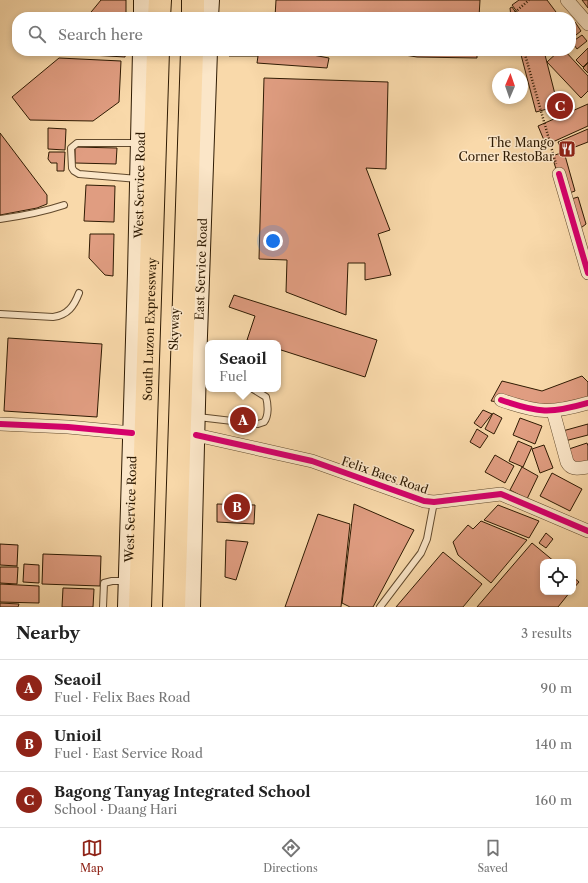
<!DOCTYPE html>
<html lang="en">
<head>
<meta charset="utf-8">
<style>
  body { margin:0; font-family:"Libre Caslon Text",serif; background:#f2f2f2; color:#222 }
  .controls { position:absolute; right:12px; bottom:12px; display:grid; overflow:hidden; border-radius:8px; box-shadow:0 2px 6px #0003 }
  .controls button { width:36px; height:36px; display:grid; place-items:center; padding:0; border:0; border-bottom:1px solid #e0e0e0; background:#fff; color:#222; font:20px sans-serif }
  .compass { position:absolute; left:492px; top:68px; width:36px; height:36px; border-radius:50%; background:#fff; box-shadow:0 2px 6px #0003; rotate:2deg }
  .you { position:absolute; left:273px; top:241px; width:14px; height:14px; margin:-10px; border:3px solid #fff; border-radius:50%; background:#1a73e8; box-shadow:0 0 0 6px #1a73e833 }
  .badge { display:grid; place-items:center; width:26px; height:26px; border-radius:50%; background:#8f2418; color:#fff; font-size:13px; font-weight:700 }
  .pin { position:absolute; translate:-50% -50%; border:2px solid #fff; box-shadow:0 1px 4px #0006 }
  .popup { position:absolute; left:205px; top:340px; width:76px; height:52px; box-sizing:border-box; display:grid; place-content:center; border-radius:8px; background:#fff; filter:drop-shadow(0 1px 3px #0005); font-size:13px; white-space:nowrap; color:#767676 }
  .popup b { font-size:15px; color:#222 }
  .popup::after { content:''; position:absolute; left:50%; top:100%; margin-left:-8px; border:8px solid transparent; border-top-color:#fff }
  .list { margin:0; padding:0; list-style:none }
  h2 { display:flex; justify-content:space-between; align-items:center; height:52px; margin:0; padding:0 16px; font-size:17px }
  h2 small { font-size:13px; font-weight:400; color:#767676 }
  .list li { display:grid; grid-template-columns:26px 1fr auto; gap:12px; align-items:center; box-sizing:border-box; height:56px; padding:0 16px; border-top:1px solid #e0e0e0 }
  .list b { display:block; font-size:15px; white-space:nowrap }
  .list p { margin:0; font-size:13px; white-space:nowrap; color:#767676 }
  .list em { font-size:13px; font-style:normal; color:#767676 }
  .icon { flex:none; width:22px; height:22px; fill:none; stroke:currentColor; stroke-width:2; stroke-linecap:round; stroke-linejoin:round }
  .map { position:relative; flex:none; width:588px; height:607px; overflow:hidden }
  .search { position:absolute; background:#fff; box-shadow:0 2px 6px #0003; left:12px; right:12px; top:12px; height:44px; display:flex; align-items:center; gap:10px; box-sizing:border-box; padding:0 14px; border-radius:16px; color:#767676; font-size:15px }
  .sheet { height:220px; background:#fff }
  nav { display:flex; justify-content:space-around; align-items:center; box-sizing:border-box; height:56px; border-top:1px solid #e0e0e0; background:#fff; font-size:11px; color:#767676 }
  nav a { display:grid; justify-items:center; gap:2px }
  nav .on { color:#8f2418 }
  .map>svg:first-child { display:block }
  .building { fill:#e09d81; stroke:#2f1b03 }
  .lines { fill:none; stroke-linecap:round; stroke-linejoin:round }
  .service-casing { stroke:#624a2d; stroke-width:8 }
  .minor-casing { stroke:#624a2d; stroke-width:14 }
  .secondary-casing { stroke:#2f1b03; stroke-width:20 }
  .motorway-casing { stroke:#2f1b03; stroke-width:24 }
  .path { stroke:#2f1b03; stroke-width:2.5; stroke-dasharray:1 2; stroke-linecap:butt }
  .service { stroke:#fbe6c8; stroke-width:6 }
  .minor { stroke:#fbe6c8; stroke-width:13 }
  .secondary { stroke:#fbe6c8; stroke-width:18 }
  .motorway { stroke:#f9d9aa; stroke-width:22 }
  .cycleway-casing { stroke:#fbe6c8; stroke-width:8 }
  .cycleway { stroke:#d6006c; stroke-width:6 }
  .labels { text-anchor:middle; dominant-baseline:central; stroke-width:3; stroke-linejoin:round; paint-order:stroke }
  .poi-label { font-size:12px; fill:#2f1b03; stroke:#fbe6c8; text-anchor:end }
  .street-label { font-size:12px; fill:#2f1b03; stroke:#fbe6c8 }
</style>
</head>
<body>
<div class="map">
<svg width="588" height="607" viewBox="0 0 588 607">
  <rect width="100%" height="100%" fill="#f9d9aa"/>
  <filter id="stains"><feTurbulence type="fractalNoise" baseFrequency=".005" numOctaves="4"/><feColorMatrix values="0 0 0 0 .2 0 0 0 0 .09 0 0 0 0 .02 0 0 0 .5 -.17"/></filter>
  <radialGradient id="worn" r=".72"><stop offset=".6" stop-color="#630" stop-opacity="0"/><stop offset="1" stop-color="#630" stop-opacity=".3"/></radialGradient>
  <g class="building">
    <polygon points="101,0 126,0 126,17 87,17"/>
    <polygon points="276,0 480,0 479,17 275,17"/>
    <polygon points="519,0 547,0 559,16 521,17 512,5"/>
    <polygon points="582,0 588,0 588,8"/>
    <polygon points="512,7 519,17 511,17 510,8"/>
    <polygon points="575,22 581,31 571,39 571,25"/>
    <polygon points="582,35 587,41 577,49 572,42"/>
    <polygon points="588,48 588,62 583,67 576,60"/>
    <polygon points="59,51 126,51 125,57 57,53"/>
    <polygon points="229,51 291,51 329,58 327,68 257,63 258,56 229,56"/>
    <polygon points="380,51 477,51 477,58 417,57"/>
    <polygon points="520,51 544,51 558,106 536,112"/>
    <polygon points="559,51 565,51 588,76 588,91 581,98 547,62"/>
    <polygon points="59,58 121,61 119,102 93,121 30,120 12,97"/>
    <polygon points="588,63 588,73 583,68"/>
    <polygon points="264,78 388,82 386,169 366,168 390,230 378,234 391,275 365,280 365,263 348,263 346,315 286,292 287,260 259,259"/>
    <polygon points="588,104 588,126 546,145 538,126"/>
    <polygon points="48,128 66,129 65,150 48,149"/>
    <polygon points="588,129 588,142 562,152 558,142"/>
    <polygon points="0,133 47,195 47,204 37,208 0,215"/>
    <polygon points="75,147 117,148 116,164 75,163"/>
    <polygon points="49,152 65,152 64,171 57,171 57,163 51,163 48,159"/>
    <polygon points="564,152 575,191 564,195 552,156"/>
    <polygon points="86,185 115,186 114,222 84,221"/>
    <polygon points="578,197 586,224 577,231 568,200"/>
    <polygon points="90,234 114,234 113,276 105,275 89,258"/>
    <polygon points="234,295 377,340 365,377 278,349 278,343 258,343 247,340 255,316 229,307"/>
    <polygon points="8,338 102,344 97,417 4,411"/>
    <polygon points="582,376 588,382 588,397 546,408 491,401 502,381 542,391"/>
    <polygon points="483,410 492,414 481,428 474,423"/>
    <polygon points="493,413 502,418 494,434 485,429"/>
    <polygon points="520,418 542,426 535,444 513,435"/>
    <polygon points="588,424 588,435 561,442 559,432"/>
    <polygon points="477,429 488,436 480,448 470,442"/>
    <polygon points="518,441 532,447 523,467 509,461"/>
    <polygon points="587,443 588,446 588,467 576,472 569,449"/>
    <polygon points="544,445 553,468 540,473 532,449"/>
    <polygon points="495,455 514,466 505,483 485,472"/>
    <polygon points="522,467 538,476 527,499 510,490"/>
    <polygon points="552,473 582,489 570,511 540,496"/>
    <polygon points="217,504 255,505 254,524 217,522"/>
    <polygon points="354,504 414,530 373,607 350,607 342,603"/>
    <polygon points="498,505 539,521 529,538 484,520"/>
    <polygon points="318,514 350,524 341,607 285,607"/>
    <polygon points="481,521 527,540 491,583 458,555 453,542 468,525 473,529"/>
    <polygon points="546,533 553,539 546,548 539,543"/>
    <polygon points="226,540 248,542 236,580 225,577"/>
    <polygon points="532,543 555,562 543,562 543,592 570,592 558,607 477,607"/>
    <polygon points="0,544 18,545 17,566 0,565"/>
    <polygon points="443,552 482,584 463,607 396,607"/>
    <polygon points="43,554 101,556 100,586 42,584"/>
    <polygon points="24,564 39,565 39,583 23,582"/>
    <polygon points="0,567 18,567 17,584 0,583"/>
    <polygon points="573,577 579,582 573,589"/>
    <polygon points="0,584 39,586 39,603 0,602"/>
    <polygon points="63,588 94,589 93,607 62,607"/>
    <polygon points="0,603 19,604 18,607 0,607"/>
  </g>
  <g class="lines">
    <g class="service-casing">
      <g id="service">
        <polyline points="138,143 77,143 71,148 72,168 74,171 79,174 138,179"/>
        <path d="M 0,219 C 22,216 43,212 64,205"/>
        <path d="M 0,314 L 53,317 C 68,315 74,306 79,293"/>
        <path d="M 198,417 L 258,424 L 264,422 C 269,416 268,404 266,397 L 253,389"/>
        <polyline points="103,607 104,583 112,581 126,581"/>
        <polyline points="380,607 421,553 427,539 434,502"/>
      </g>
    </g>
    <g class="minor-casing">
      <g id="minor">
        <polyline points="567,0 588,24"/>
        <polyline points="559,174 588,273"/>
        <path d="M 501,400 C 539,413 550,414 588,403"/>
        <path d="M 553,411 L 567,462 C 572,471 579,468 588,467"/>
        <polyline points="0,424 68,427 132,433"/>
        <polyline points="196,435 312,461 424,501 434,502 501,494 588,531"/>
      </g>
    </g>
    <g class="secondary-casing">
      <g id="secondary">
        <polyline points="143,17 143,0"/>
        <polyline points="209,17 210,0"/>
        <path id="s1" d="M 127,607 L 137,273 L 142,51"/>
        <path id="s2" d="M 191,607 L 197,364 L 208,51"/>
      </g>
    </g>
    <g class="motorway-casing">
      <g id="motorway">
        <polyline points="159,17 160,0"/>
        <polyline points="193,17 193,0"/>
        <path id="s3" d="M 140,607 L 158,51"/>
        <polyline points="174,607 192,51"/>
      </g>
    </g>
    <g class="path">
      <polyline points="514,17 513,14 529,0"/>
      <polyline points="524,51 556,164"/>
    </g>
    <use href="#service" class="service"/>
    <use href="#minor" class="minor"/>
    <use href="#secondary" class="secondary"/>
    <use href="#motorway" class="motorway"/>
    <g class="cycleway-casing">
      <g id="cycleway">
        <polyline points="559,174 588,273"/>
        <path d="M 501,400 C 539,413 550,414 588,403"/>
        <polyline points="0,424 68,427 132,433"/>
        <polyline points="196,435 312,461 424,501 434,502 501,494 588,531"/>
      </g>
    </g>
    <use href="#cycleway" class="cycleway"/>
  </g>
  <defs>
    <g id="restaurant-square" transform="scale(0.9)"><rect x="-9" y="-9" width="18" height="18" rx="4" fill="#8f2418" stroke="#fbe6c8"/><path d="M-5-6h1v4h1v-4h1v4h1v-4h1v5L-1.5 .5V6h-2V.5L-5-1ZM5-6V6H3V1.5H1.5Q1.5-4 5-6Z" fill="#fff"/></g>
  </defs>
  <g fill-rule="evenodd">
    <use href="#restaurant-square" x="567" y="149"/>
  </g>
  <g class="labels">
    <g class="poi-label">
      <text x="554" y="142">The Mango<tspan x="554" dy="14">Corner RestoBar</tspan></text>
    </g>
    <g class="street-label">
      <text stroke="none"><textPath href="#s1" startOffset="422">West Service Road</textPath></text>
      <text stroke="none"><textPath href="#s2" startOffset="338">East Service Road</textPath></text>
      <text stroke="none"><textPath href="#s3" startOffset="278">South Luzon Expressway</textPath></text>
      <text transform="translate(174 329) rotate(-88)">Skyway</text>
      <text transform="translate(385 475) rotate(19)">Felix Baes Road</text>
      <text stroke="none"><textPath href="#s1" startOffset="98">West Service Road</textPath></text>
    </g>
  </g>
  <rect width="100%" height="100%" filter="url(#stains)"/>
  <rect width="100%" height="100%" fill="url(#worn)"/>
</svg>
<div class="controls">
<button><svg class="icon" aria-label="locate" viewBox="0 0 24 24"><circle cx="12" cy="12" r="6"/><path d="M12 2v4M12 18v4M2 12h4M18 12h4"/></svg></button>
</div>
<svg class="compass" viewBox="-18 -18 36 36"><path d="M0-13l5 13h-10z" fill="#e53935"/><path d="M0 13l5-13h-10z" fill="#767676"/></svg>
<div class="you"></div>
<div class="pin badge" style="left:243px;top:420px">A</div>
<div class="popup"><b>Seaoil</b>Fuel</div>
<div class="pin badge" style="left:237px;top:507px">B</div>
<div class="pin badge" style="left:560px;top:106px">C</div>
<div class="search"><svg class="icon" aria-label="search" viewBox="0 0 24 24"><circle cx="10" cy="10" r="6"/><path d="M15 15l6 6"/></svg>Search here</div>
</div>
<section class="sheet">
<h2>Nearby<small>3 results</small></h2>
<ul class="list">
<li><span class="badge">A</span><div><b>Seaoil</b><p>Fuel · Felix Baes Road</p></div><em>90 m</em></li>
<li><span class="badge">B</span><div><b>Unioil</b><p>Fuel · East Service Road</p></div><em>140 m</em></li>
<li><span class="badge">C</span><div><b>Bagong Tanyag Integrated School</b><p>School · Daang Hari</p></div><em>160 m</em></li>
</ul>
</section>
<nav>
<a class="on"><svg class="icon" aria-label="map" viewBox="0 0 24 24"><path d="M3 6l6-2 6 2 6-2v14l-6 2-6-2-6 2zM9 4v14M15 6v14"/></svg>Map</a>
<a><svg class="icon" aria-label="directions" viewBox="0 0 24 24"><path d="M12 3l9 9-9 9-9-9zM9 14v-3h6M13 9l2 2-2 2"/></svg>Directions</a>
<a><svg class="icon" aria-label="saved" viewBox="0 0 24 24"><path d="M7 4h10v16l-5-4-5 4z"/></svg>Saved</a>
</nav>
</body>
</html>
